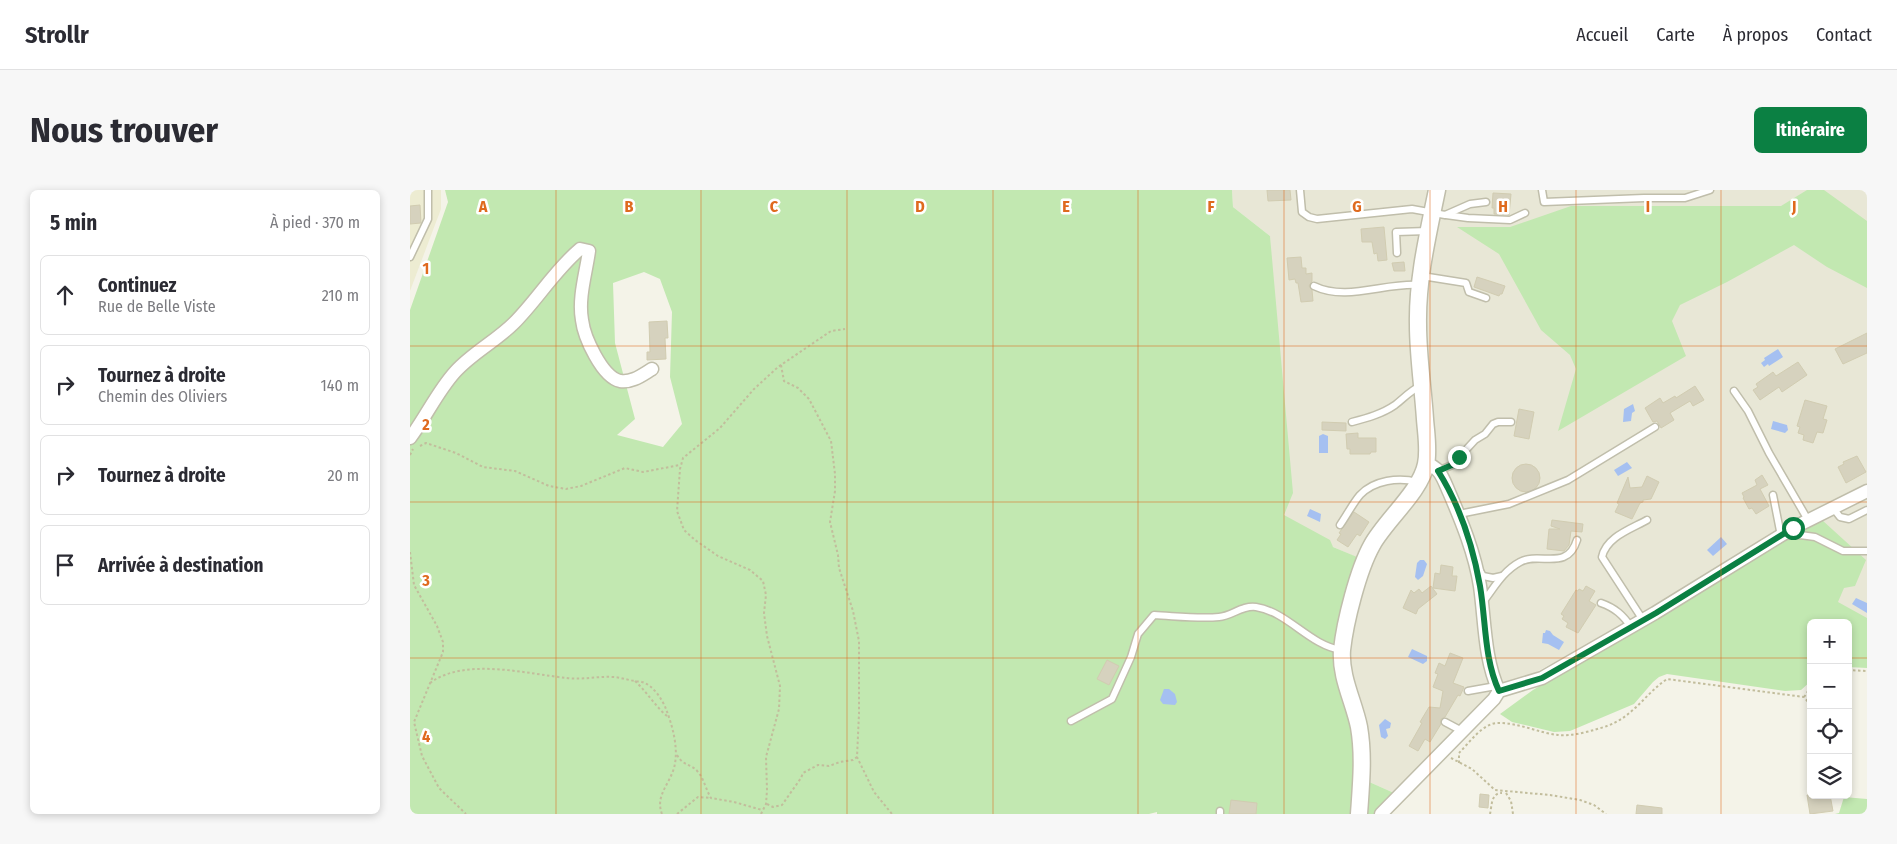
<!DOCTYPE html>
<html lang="fr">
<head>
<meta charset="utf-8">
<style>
  body { margin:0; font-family:"Fira Sans Condensed",sans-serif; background:#f7f7f7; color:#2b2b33 }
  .controls { position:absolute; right:15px; bottom:15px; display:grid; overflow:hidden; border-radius:8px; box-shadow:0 2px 8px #0003 }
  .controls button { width:45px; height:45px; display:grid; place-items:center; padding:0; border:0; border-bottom:1px solid #e1e1e2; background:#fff; color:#2b2b33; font:25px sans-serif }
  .stop { position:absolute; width:15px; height:15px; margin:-11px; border:4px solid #0b8043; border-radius:50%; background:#fff }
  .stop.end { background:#0b8043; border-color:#fff; box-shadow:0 1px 5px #0008 }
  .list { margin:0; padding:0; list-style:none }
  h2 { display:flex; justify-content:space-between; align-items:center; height:65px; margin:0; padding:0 20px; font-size:21px }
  h2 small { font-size:16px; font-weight:400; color:#7c7c81 }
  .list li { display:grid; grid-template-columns:32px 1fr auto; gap:15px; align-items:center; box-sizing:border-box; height:80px; margin:0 10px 10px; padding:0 10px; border:1px solid #e1e1e2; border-radius:8px }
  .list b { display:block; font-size:19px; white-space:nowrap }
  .list p { margin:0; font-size:16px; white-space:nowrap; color:#7c7c81 }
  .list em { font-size:16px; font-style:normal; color:#7c7c81 }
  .icon { flex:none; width:28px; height:28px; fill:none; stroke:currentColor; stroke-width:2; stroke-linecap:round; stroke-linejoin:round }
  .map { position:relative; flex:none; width:1457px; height:624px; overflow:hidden; border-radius:8px }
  header { display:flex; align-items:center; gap:30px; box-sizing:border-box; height:70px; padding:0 25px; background:#fff; border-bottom:1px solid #e1e1e2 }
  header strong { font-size:24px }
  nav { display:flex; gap:28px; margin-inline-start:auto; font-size:18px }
  .intro { display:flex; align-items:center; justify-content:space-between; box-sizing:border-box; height:120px; padding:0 30px }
  h1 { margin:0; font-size:35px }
  .button { padding:12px 22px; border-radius:8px; background:#0b8043; color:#fff; font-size:18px; font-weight:700 }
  main { display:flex; gap:30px; padding:0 30px }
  aside { flex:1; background:#fff; border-radius:8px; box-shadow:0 2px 8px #0003 }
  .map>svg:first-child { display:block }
  .residential { fill:#e8e7d6 }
  .education { fill:#edecd2 }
  .green { fill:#c2e8b1; fill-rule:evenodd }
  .water { fill:#a5c0f1 }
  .building { fill:#d6d2be; stroke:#d1ccb1 }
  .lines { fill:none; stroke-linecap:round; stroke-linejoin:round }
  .service-casing { stroke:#c0beab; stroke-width:9 }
  .minor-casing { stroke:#c0beab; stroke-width:15 }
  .tertiary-casing { stroke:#c0beab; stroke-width:19 }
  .path { stroke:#c2bd9c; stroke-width:2; stroke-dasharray:2.5 2.5; stroke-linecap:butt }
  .service { stroke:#fff; stroke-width:6 }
  .minor { stroke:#fff; stroke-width:12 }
  .tertiary { stroke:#fff; stroke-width:16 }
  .route { stroke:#0b8043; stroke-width:6 }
  .grid { fill:none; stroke:#df6a1e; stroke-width:1; stroke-opacity:0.55 }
  .grid-label { font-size:16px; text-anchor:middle; font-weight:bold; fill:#df6a1e; stroke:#fff; stroke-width:5; stroke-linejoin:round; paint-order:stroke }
</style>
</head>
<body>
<header>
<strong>Strollr</strong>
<nav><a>Accueil</a><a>Carte</a><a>À propos</a><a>Contact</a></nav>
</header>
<div class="intro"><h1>Nous trouver</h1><a class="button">Itinéraire</a></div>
<main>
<aside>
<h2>5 min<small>À pied · 370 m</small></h2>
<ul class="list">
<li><svg class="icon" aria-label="ahead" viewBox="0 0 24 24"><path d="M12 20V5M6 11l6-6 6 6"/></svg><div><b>Continuez</b><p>Rue de Belle Viste</p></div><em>210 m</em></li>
<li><svg class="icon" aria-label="right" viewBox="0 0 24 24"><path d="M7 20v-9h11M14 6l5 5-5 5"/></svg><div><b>Tournez à droite</b><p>Chemin des Oliviers</p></div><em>140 m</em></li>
<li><svg class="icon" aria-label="right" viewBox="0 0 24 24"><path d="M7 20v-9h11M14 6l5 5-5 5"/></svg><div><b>Tournez à droite</b></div><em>20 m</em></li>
<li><svg class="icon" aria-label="arrive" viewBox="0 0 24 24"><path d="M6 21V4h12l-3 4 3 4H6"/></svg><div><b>Arrivée à destination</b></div></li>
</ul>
</aside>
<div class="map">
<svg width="1457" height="624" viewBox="0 0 1457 624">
  <rect width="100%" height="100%" fill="#f4f3e8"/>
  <polygon class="residential" points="822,0 1457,0 1457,449 1438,433 1401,433 1254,413 1117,487 1078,505 1025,566 984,603 957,591 936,463 959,373 870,333 860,46 823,17"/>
  <polygon class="education" points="0,0 31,0 31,19 0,101"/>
  <g class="green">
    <path d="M 35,0 L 822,0 L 823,17 L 860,46 L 883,303 L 874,325 L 920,350 L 923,357 L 947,367 L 925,453 L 945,542 L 944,624 L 747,624 L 747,622 L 739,624 L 0,624 L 0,120 L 38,12 ZM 234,82 L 250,89 L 262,122 L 260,187 L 272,234 L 253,257 L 207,245 L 225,229 L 205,153 L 203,93 Z"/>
    <polygon points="1397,0 1414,0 1457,31 1457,98 1417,77 1384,55 1317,92 1270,115 1262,131 1276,166 1148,241 1166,179 1160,165 1131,140 1089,64 1047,37 1100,37 1161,16 1371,16"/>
    <polygon points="1412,330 1456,370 1445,396 1434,398 1428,412 1457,428 1457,478 1438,477 1438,433 1401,433 1401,491 1391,500 1375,501 1257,484 1249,487 1243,492 1224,514 1160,541 1144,542 1102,532 1090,524 1123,500 1286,403 1352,362"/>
    <polygon points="957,591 984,603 965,624 955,624"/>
    <polygon points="1434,607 1457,609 1457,622 1453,624 1425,624 1429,623"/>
  </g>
  <g class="water">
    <polygon points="1368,159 1373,167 1359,176 1358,174 1354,177 1351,173 1355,170 1354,168"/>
    <polygon points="1223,214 1225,221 1222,223 1221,231 1213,232 1214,219"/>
    <polygon points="1363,231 1377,235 1378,240 1375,243 1361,239"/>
    <polygon points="913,244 918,246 918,263 909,263 909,246"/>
    <polygon points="1217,272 1222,278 1208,286 1204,280"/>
    <polygon points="900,319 911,324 910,332 897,326"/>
    <polygon points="1311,347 1317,354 1303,366 1297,360"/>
    <polygon points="1010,370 1014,370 1017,374 1013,386 1008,390 1005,387 1007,373"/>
    <polygon points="1446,408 1457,413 1457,423 1442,414"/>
    <polygon points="1136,440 1140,441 1143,445 1154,452 1149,460 1138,454 1132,453 1133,443 1135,443"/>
    <polygon points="1002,459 1017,466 1017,471 1013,474 998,467"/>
    <polygon points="754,499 759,499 765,504 767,512 765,515 753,514 750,510"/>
    <polygon points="975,529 981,533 980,538 976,539 978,546 975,549 971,547 969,535"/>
  </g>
  <g class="building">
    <polygon points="857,0 880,0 881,10 858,11"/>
    <polygon points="1083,3 1101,4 1099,25 1084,24 1084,18 1082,18"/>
    <polygon points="10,15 11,33 0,34 0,16"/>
    <polygon points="974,37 977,70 968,71 967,63 964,64 962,52 952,52 951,39"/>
    <polygon points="891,67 892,78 896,78 896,84 902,83 902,91 899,96 902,100 903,111 891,112 888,93 886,93 885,89 879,90 877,68"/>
    <polygon points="994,72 995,81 984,81 982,73"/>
    <polygon points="1067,87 1095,96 1092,104 1090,104 1089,106 1064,97"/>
    <polygon points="257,131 258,148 255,148 256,169 237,170 237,162 240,162 239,132"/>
    <polygon points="1457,143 1457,163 1433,174 1425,159"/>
    <polygon points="1388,172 1397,185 1372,202 1369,197 1350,210 1343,200 1348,197 1346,194 1363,182 1366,186"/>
    <polygon points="1285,196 1294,210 1283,216 1280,211 1260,223 1264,230 1251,238 1247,231 1243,232 1235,218 1250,208 1253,213 1265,206 1266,208"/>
    <polygon points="1395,210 1417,216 1413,229 1417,230 1413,243 1407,242 1403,253 1393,250 1394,245 1388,243 1390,237 1387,236"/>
    <polygon points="1109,219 1124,222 1119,249 1104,246"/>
    <polygon points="912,232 936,233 936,241 912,240"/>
    <polygon points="948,243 948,248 966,248 966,262 961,262 960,264 940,264 940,259 937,259 936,244"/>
    <polygon points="1447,266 1456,282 1436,293 1428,277 1434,274 1433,272"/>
    <circle cx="1116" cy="288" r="14"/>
    <polygon points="1352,285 1358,295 1350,299 1359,316 1346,324 1342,318 1339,319 1333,308 1334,307 1332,303 1347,295 1345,290"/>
    <polygon points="1237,286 1249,292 1241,309 1233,310 1233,312 1230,313 1222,329 1205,322 1209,314 1207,313 1218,287 1220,298 1232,297"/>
    <polygon points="944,322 959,332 950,346 947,344 938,357 927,350 931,344 929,343"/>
    <polygon points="1142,330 1173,334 1172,342 1161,341 1159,355 1154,361 1137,359 1139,339 1150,339 1141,336"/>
    <polygon points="1031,375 1043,377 1042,386 1047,386 1045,401 1023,398 1025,383 1030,384"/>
    <polygon points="1021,396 1027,404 1008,419 1006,424 993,418 1001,400 1004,403 1009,399 1012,403"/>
    <polygon points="1176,396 1185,401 1179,411 1186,415 1168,443 1156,437 1158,433 1152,429 1154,426 1151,424 1166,400 1168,401 1169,399 1173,401"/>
    <polygon points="1040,463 1053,468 1043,493 1054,497 1050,506 1048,505 1035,527 1031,529 1031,534 1020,552 1015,549 1008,561 999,556 1012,533 1010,532 1019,517 1030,518 1033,501 1023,497 1028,484 1025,483 1029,473 1035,476"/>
    <polygon points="697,470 709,476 699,495 687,489"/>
    <polygon points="1070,604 1079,605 1078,618 1069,617"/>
    <polygon points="1397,605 1420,605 1423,621 1400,624"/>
    <polygon points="821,610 847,613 846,624 819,624"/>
    <polygon points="1227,615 1252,618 1252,624 1226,624"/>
  </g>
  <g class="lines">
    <g class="service-casing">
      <g id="service">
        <polyline points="890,0 892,22 899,27 907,29 1002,19 1035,25 1060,14 1076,12"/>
        <polyline points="1132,0 1134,12 1234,8 1275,8 1300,0"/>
        <polyline points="1036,25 1058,28 1100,30 1115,23"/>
        <polyline points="987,63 986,42 1018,41"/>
        <polyline points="0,67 18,29 18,0"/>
        <polyline points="1012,86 1056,93 1059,102 1076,108"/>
        <path d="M 904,96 C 937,112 975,92 1010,95"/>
        <polyline points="1324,201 1338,221 1359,263 1398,330"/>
        <path d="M 942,232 C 957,228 972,224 985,215 C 994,208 1000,201 1010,196"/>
        <polyline points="1028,281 1042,275 1065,250 1075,244 1083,234 1088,232 1101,232"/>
        <polyline points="1363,305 1371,346 1390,345 1405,347 1433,361 1457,361"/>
        <polyline points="1423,318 1430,327 1439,329 1457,320"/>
        <polyline points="1049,324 1099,314 1158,290 1245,237"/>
        <path d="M 930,335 C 937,325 943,313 950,305 C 964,290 989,287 1007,292"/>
        <polyline points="1070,381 1073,386 1083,388 1092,386"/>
        <path d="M 1073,412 C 1084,398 1093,381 1110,372 C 1130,361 1157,382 1167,350"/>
        <path d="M 1191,413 C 1205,418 1213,425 1221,437"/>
        <path d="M 1233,430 L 1192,367 C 1196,347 1221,339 1237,330"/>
        <polyline points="1058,501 1086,496"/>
        <path d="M 661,531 L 702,509 L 721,467 L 728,444 L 744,425 C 765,426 788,429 809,427 C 822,426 832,415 846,417 C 878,422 899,455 931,460"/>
        <polyline points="1035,532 1052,541"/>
        <polyline points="810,621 810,624"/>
      </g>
    </g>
    <g class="minor-casing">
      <g id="minor">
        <path d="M 0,248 C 16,227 27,202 45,182 C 62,163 86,151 104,133 C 127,110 145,80 170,59 L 179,61 C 176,83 168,108 172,130 C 174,147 192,187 210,191 C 222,193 232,185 242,179"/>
        <path d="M 1016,274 C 1030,276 1034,291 1039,302 C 1052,332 1065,364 1070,396 C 1075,431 1074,469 1089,501"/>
        <polyline points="971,624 1084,509 1089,501 1132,488 1245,423 1383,338 1457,301"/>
      </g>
    </g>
    <g class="tertiary-casing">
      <path id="tertiary" d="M 949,624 C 951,595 954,566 949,537 C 944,512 930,487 932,460 C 935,432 948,380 962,355 C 975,331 1011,301 1016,274 C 1019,260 1016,243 1015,229 C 1013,198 1008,166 1008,135 C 1007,89 1018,44 1027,0"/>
    </g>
    <g class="path">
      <polyline points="371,175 374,191 388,198 399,209 421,251 425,284 425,301 420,332 428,365 429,378 443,421 449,451 449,524 447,567 464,602 482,624"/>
      <polyline points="10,256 16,253 46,263 73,277 105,281 139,296 156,299 171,296 215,278 233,282 270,275"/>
      <polyline points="0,265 3,259"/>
      <polyline points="0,362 4,395 27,436 33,452 33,462 4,532 12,566 29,598 56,624"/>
      <polyline points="1438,480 1457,481"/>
      <path d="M 225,491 C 237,502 245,516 257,526"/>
      <path d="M 20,493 C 55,467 117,484 157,488 C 173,490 187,486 202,487 C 210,487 217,490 225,491 C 227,492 230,491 232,492 C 243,495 252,509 256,519 C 263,537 269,560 264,578 C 259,595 245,606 252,624"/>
      <polyline points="1394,507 1401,497"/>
      <path d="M 267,565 C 274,577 281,573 288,582 C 294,589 296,600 301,608 L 324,612 L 352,620"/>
      <polyline points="1041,568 1062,579 1085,600 1140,605 1170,610 1184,615 1196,624"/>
      <path d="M 1049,573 L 1049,563 C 1059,553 1072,534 1087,533 C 1107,532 1129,543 1148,545 C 1161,547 1185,540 1197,536 C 1223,527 1235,504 1257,489 L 1394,507 L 1398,512 L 1401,523"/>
      <polyline points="1096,603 1101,611 1103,624"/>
      <polyline points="357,614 363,617 372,615 391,588 393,583 408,575 419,576 430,572 443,570 447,567"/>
      <polyline points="267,624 288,607 301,608"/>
      <polyline points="351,624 356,614 357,600 356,567 369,519 370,496 357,446 354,423 356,405 353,391 340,380 308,366 285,350 274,340 267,321 270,279 273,268 310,238 344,199 368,177 421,141 435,139"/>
      <path d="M 1080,624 C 1082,615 1081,603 1092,603"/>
    </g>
    <use href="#service" class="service"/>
    <use href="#minor" class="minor"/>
    <use href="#tertiary" class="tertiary"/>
  </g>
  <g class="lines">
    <path class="route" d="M 1049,267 L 1042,275 L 1028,281 C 1049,314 1063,357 1070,396 C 1076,431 1074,469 1089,501 L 1132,488 L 1246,423 L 1383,338"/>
  </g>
  <path class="grid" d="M 146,0 L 146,624M 291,0 L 291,624M 437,0 L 437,624M 583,0 L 583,624M 728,0 L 728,624M 874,0 L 874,624M 1020,0 L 1020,624M 1166,0 L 1166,624M 1311,0 L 1311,624M 0,156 L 1457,156M 0,312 L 1457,312M 0,468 L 1401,468M 1438,468 L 1457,468"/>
  <g class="grid-label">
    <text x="73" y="22">A</text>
    <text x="219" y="22">B</text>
    <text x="364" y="22">C</text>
    <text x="510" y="22">D</text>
    <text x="656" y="22">E</text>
    <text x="801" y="22">F</text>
    <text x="947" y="22">G</text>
    <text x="1093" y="22">H</text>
    <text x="1238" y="22">I</text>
    <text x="1384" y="22">J</text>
    <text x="16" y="84">1</text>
    <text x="16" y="240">2</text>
    <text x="16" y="396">3</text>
    <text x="16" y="552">4</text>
  </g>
</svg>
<div class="controls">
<button>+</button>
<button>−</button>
<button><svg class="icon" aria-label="locate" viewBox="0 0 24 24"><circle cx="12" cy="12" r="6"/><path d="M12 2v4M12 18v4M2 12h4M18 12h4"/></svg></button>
<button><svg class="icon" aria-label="layers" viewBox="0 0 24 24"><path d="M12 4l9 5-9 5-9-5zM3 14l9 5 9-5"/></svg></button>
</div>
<div class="stop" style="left:1383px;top:338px"></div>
<div class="stop end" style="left:1049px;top:267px"></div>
</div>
</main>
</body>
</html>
